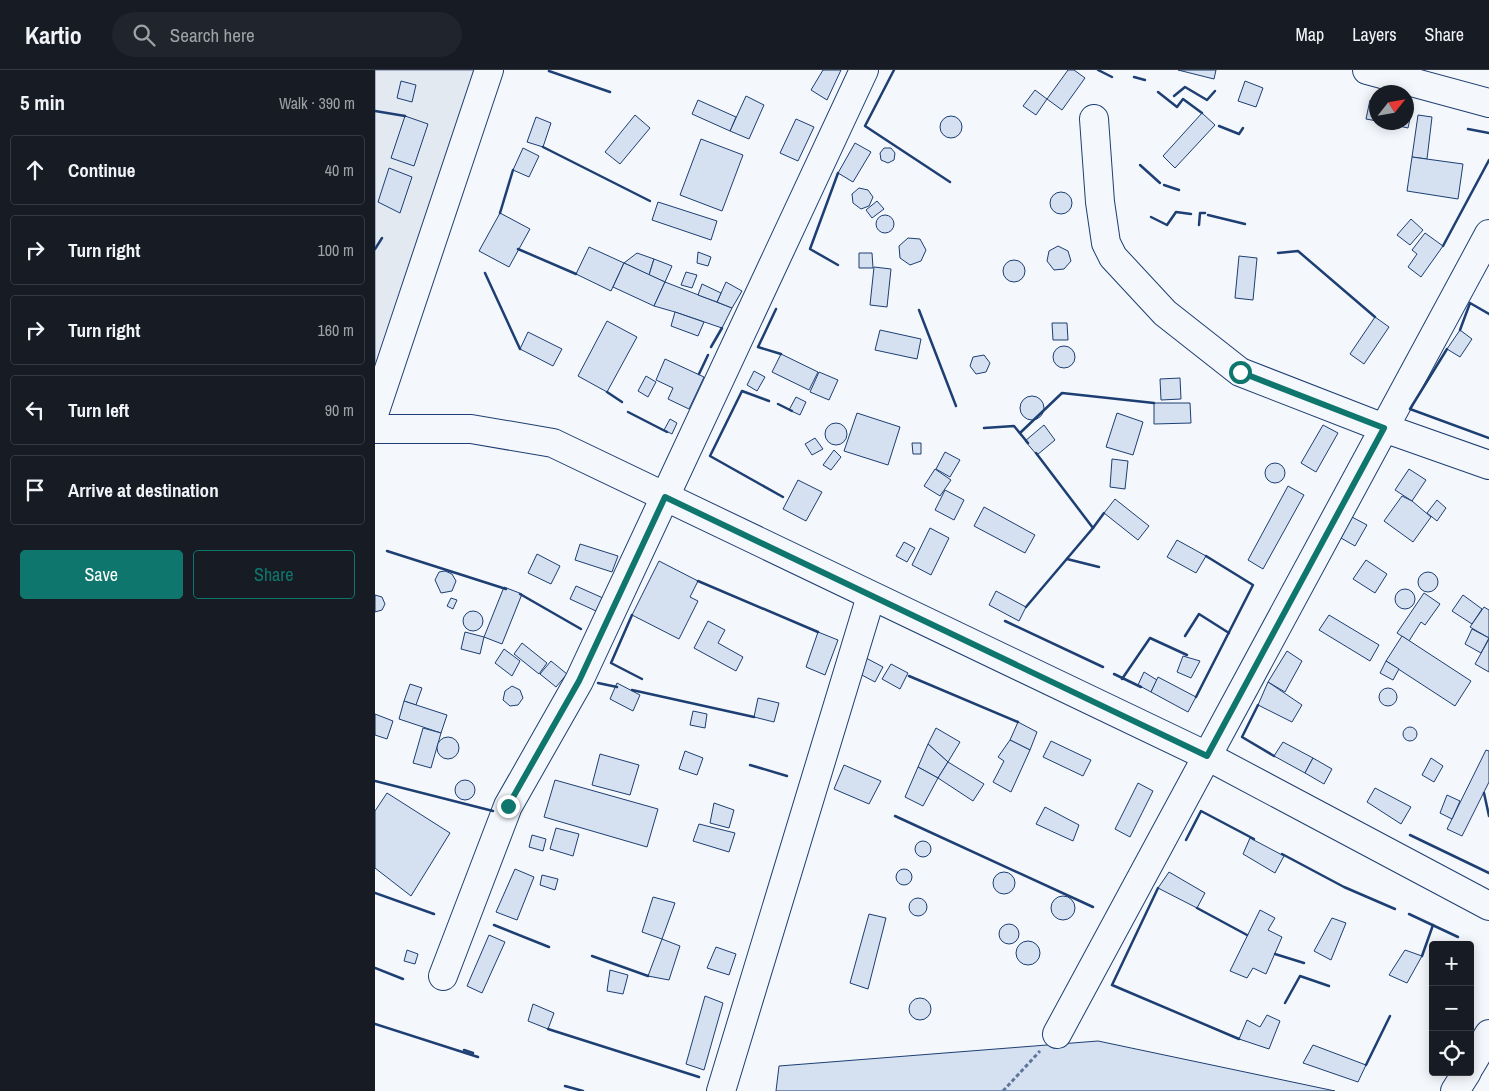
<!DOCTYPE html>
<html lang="en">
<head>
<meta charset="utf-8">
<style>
  body { margin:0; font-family:"Archivo Narrow",sans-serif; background:#20242c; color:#f1f3f6 }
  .controls { position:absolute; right:15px; bottom:15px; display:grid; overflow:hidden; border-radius:5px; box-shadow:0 2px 12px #0003 }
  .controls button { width:45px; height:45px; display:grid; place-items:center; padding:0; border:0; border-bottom:1px solid #363941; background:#171b24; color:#f1f3f6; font:25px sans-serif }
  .compass { position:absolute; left:994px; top:15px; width:45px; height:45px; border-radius:50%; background:#171b24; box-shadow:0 2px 12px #0003; rotate:59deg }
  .stop { position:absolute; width:15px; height:15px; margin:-11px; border:4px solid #0f766e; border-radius:50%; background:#fff }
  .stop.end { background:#0f766e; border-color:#fff; box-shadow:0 1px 5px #0008 }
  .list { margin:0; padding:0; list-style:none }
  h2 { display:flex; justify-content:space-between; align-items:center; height:65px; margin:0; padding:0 20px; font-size:21px }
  h2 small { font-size:16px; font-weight:400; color:#9ea1a6 }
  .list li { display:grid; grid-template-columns:32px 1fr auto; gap:15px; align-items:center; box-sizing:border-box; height:70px; margin:0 10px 10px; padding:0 10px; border:1px solid #363941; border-radius:5px }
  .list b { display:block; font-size:19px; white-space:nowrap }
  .list em { font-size:16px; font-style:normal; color:#9ea1a6 }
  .actions { display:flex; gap:10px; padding:15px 20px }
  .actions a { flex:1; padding:11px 0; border:1px solid #0f766e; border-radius:5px; text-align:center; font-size:18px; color:#0f766e }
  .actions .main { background:#0f766e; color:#fff }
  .icon { flex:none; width:28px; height:28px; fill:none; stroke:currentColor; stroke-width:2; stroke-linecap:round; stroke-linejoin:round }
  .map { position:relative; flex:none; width:1114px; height:1021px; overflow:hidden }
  header { display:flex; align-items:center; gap:30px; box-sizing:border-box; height:70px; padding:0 25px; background:#171b24; border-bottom:1px solid #363941 }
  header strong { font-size:24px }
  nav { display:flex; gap:28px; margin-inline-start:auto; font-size:18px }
  .search { width:350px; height:45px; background:#20242c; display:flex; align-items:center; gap:12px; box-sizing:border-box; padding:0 18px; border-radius:28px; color:#9ea1a6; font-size:19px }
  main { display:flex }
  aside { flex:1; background:#171b24 }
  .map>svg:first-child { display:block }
  .green { fill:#e3e9f0; stroke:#687fa3 }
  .building { fill:#d5e0f0; stroke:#1d3f73 }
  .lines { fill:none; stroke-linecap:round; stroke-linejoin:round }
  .minor-casing { stroke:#1d3f73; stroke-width:30 }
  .major-casing { stroke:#1d3f73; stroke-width:30 }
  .path { stroke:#5e769c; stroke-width:3; stroke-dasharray:4 2.5; stroke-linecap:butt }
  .minor { stroke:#f4f7fb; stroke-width:28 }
  .major { stroke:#f4f7fb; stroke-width:28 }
  .wall { stroke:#1d3f73; stroke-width:2.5 }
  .route { stroke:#0f766e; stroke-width:6 }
</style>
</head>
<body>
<header>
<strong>Kartio</strong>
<div class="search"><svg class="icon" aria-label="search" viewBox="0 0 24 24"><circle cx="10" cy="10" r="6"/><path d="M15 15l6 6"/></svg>Search here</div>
<nav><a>Map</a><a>Layers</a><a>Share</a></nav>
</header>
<main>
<aside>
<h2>5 min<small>Walk · 390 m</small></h2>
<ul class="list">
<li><svg class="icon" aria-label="ahead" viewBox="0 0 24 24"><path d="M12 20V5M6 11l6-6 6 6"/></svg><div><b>Continue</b></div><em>40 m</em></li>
<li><svg class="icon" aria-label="right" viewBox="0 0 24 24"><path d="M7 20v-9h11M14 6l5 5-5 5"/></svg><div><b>Turn right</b></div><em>100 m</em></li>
<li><svg class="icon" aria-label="right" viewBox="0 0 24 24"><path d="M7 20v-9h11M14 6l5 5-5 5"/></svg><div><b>Turn right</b></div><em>160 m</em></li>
<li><svg class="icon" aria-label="left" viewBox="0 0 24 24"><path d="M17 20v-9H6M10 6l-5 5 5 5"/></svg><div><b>Turn left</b></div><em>90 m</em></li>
<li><svg class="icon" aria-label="arrive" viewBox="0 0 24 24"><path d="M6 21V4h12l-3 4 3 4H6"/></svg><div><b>Arrive at destination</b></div></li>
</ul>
<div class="actions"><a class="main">Save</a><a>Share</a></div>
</aside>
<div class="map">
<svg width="1114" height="1021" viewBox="0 0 1114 1021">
  <rect width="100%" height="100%" fill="#f4f7fb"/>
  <polygon class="green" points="0,0 114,0 0,341"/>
  <g class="building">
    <polygon points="448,0 466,0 452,30 436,20"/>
    <polygon points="693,0 699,0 710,8 687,40 672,29"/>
    <polygon points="803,0 841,0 839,9"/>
    <polygon points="26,11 41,15 37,32 22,28"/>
    <polygon points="870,11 888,18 881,37 863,31"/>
    <polygon points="660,20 672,29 661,45 648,36"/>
    <polygon points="371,26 389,35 374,69 355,61"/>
    <polygon points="323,30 361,47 355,61 317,44"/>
    <polygon points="995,30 1002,31 1002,51 991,49"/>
    <polygon points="1032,38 1037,39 1033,58 1006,52 1032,52"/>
    <polygon points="827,43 840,55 800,98 788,86"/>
    <polygon points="260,45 275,58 245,94 230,82"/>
    <polygon points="1043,45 1057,47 1052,89 1037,87"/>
    <polygon points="30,46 53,54 39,96 16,88"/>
    <circle cx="576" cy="57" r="11"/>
    <polygon points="161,47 176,53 168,77 152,72"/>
    <polygon points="421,49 439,57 423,91 405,83"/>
    <polygon points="326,69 368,85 347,141 305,125"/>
    <polygon points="480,73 496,82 478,112 463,103"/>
    <polygon points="148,78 164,86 154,107 138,100"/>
    <polygon points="509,78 516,78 520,83 519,90 513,93 506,90 505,83"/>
    <polygon points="1037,87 1088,94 1083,129 1032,121"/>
    <polygon points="14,98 37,107 25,143 3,132"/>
    <polygon points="484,118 493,120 498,127 494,136 486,139 478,133 477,124"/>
    <circle cx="686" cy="133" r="11"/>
    <polygon points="502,131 509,139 497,148 491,140"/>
    <polygon points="283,132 342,151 336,170 277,150"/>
    <polygon points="125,143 155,159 134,197 104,181"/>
    <circle cx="510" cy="154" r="9"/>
    <polygon points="1036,149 1048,160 1035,175 1022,165"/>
    <polygon points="1050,163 1068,176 1046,207 1033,197 1042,184 1037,180"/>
    <polygon points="533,168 545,169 551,180 546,191 535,195 525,188 524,176"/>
    <polygon points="683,176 693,181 696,191 689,199 679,200 672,191 674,181"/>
    <polygon points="214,177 249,193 236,221 201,204"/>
    <polygon points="323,182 336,187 333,196 322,193"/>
    <polygon points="262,183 279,189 274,205 249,193"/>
    <polygon points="484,183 497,183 498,198 484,198"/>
    <polygon points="864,186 882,188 878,230 860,228"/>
    <polygon points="279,189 297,196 290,212 274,205"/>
    <circle cx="639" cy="201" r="11"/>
    <polygon points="249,193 290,212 279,236 238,217"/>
    <polygon points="499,197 516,199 512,237 495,235"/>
    <polygon points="311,202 322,205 317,218 306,215"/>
    <polygon points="290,212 357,238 347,258 300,242 279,236"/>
    <polygon points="351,212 367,221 357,238 342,232"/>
    <polygon points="327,214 346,223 342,232 323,225"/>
    <polygon points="300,242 329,252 323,266 296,256"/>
    <polygon points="1000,247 1014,257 989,294 975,284"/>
    <polygon points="232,251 262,267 232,322 203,306"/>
    <polygon points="677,253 692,253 693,270 678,270"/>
    <polygon points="505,260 546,269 542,289 500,280"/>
    <polygon points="1085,260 1097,269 1085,287 1072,279"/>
    <polygon points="153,262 187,279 178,296 145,279"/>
    <circle cx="689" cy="287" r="11"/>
    <polygon points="406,284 443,302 434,320 397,302"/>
    <polygon points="609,285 615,293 611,302 601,304 595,296 598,287"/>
    <polygon points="290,289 329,307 314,339 293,329 298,318 281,310"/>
    <polygon points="379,301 390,307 382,321 372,315"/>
    <polygon points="444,302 463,310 454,330 435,322"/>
    <polygon points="271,306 281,312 273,327 263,321"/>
    <polygon points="805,308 806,329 786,330 785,309"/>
    <circle cx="657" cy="338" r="12"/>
    <polygon points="421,327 431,332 425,345 414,340"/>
    <polygon points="779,333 815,333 816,353 779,354"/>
    <polygon points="482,343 525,357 513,395 469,381"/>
    <polygon points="742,343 768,352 758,385 731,377"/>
    <polygon points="295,349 302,353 297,364 289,360"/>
    <circle cx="461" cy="364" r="11"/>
    <polygon points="669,355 680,370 662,385 650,371"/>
    <polygon points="948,355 963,363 941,402 926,393"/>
    <polygon points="440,368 448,379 437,385 430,374"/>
    <polygon points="537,373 546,373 546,384 538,384"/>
    <polygon points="459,380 466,387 456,400 448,395"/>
    <polygon points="570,382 585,390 575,407 561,399"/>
    <polygon points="737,389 753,391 750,419 735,417"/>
    <circle cx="900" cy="403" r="10"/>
    <polygon points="560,399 576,410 565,426 549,416"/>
    <polygon points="1034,399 1051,410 1037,431 1020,420"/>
    <polygon points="423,410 447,422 431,451 408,439"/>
    <polygon points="913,416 929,425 888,499 873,490"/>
    <polygon points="570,420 589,430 579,450 560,440"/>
    <polygon points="1027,426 1037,431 1056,447 1038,472 1009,451"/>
    <polygon points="740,429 774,456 763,470 729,443"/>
    <polygon points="1062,430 1071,438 1062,451 1052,443"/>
    <polygon points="609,437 660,465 650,483 599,456"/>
    <polygon points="977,447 992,455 980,476 966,468"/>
    <polygon points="555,458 574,468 556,505 537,495"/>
    <polygon points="802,470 831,486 821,503 792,487"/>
    <polygon points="529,472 540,478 532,492 521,486"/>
    <polygon points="205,474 243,486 237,502 200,490"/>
    <polygon points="162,484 185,496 176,514 153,503"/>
    <polygon points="991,490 1012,504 1000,523 978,509"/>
    <polygon points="284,491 323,511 315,527 323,531 304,569 257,545"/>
    <polygon points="70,501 77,504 81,511 77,521 66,523 60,510 64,502"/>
    <circle cx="1053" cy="512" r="10"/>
    <polygon points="201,516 228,528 221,541 195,529"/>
    <polygon points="129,517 147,524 127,574 109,567"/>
    <circle cx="1030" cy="529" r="10"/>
    <polygon points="621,521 651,537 644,551 614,535"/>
    <polygon points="1049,523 1065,534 1050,555 1046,552 1034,571 1022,563"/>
    <polygon points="0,525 7,527 10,534 7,540 0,542"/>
    <polygon points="1088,525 1107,539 1097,554 1077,541"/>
    <polygon points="76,528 82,530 78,539 72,536"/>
    <polygon points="1109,537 1114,540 1114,568 1095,557"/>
    <circle cx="98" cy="551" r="10"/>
    <polygon points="954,545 1004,575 995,591 944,560"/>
    <polygon points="333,551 350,560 343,573 368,587 361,601 319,578"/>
    <polygon points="1097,559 1114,568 1106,583 1090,574"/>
    <polygon points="90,562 109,567 105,584 86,579"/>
    <polygon points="443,562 463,570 450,605 431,597"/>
    <polygon points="1027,566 1096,611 1080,636 1011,591"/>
    <polygon points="1114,569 1114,602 1100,594"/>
    <polygon points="147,573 172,593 164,604 139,584"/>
    <polygon points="129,579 145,591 137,606 120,593"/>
    <polygon points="912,581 927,591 910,622 893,612"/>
    <polygon points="808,586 825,591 816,608 802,602"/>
    <polygon points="491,588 508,597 500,612 483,603"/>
    <polygon points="176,591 192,604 181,617 165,604"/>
    <polygon points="1011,591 1024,599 1018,610 1005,603"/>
    <polygon points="516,594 533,603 525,619 507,609"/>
    <polygon points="769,602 782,610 776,622 763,615"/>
    <polygon points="783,607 821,627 813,642 776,622"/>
    <polygon points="893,612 927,635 917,652 883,635"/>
    <polygon points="242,613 265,625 258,641 235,629"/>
    <polygon points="35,614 47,618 41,635 29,631"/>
    <polygon points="137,616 145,620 148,628 143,635 135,636 128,630 130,621"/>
    <circle cx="1013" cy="627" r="9"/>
    <polygon points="383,628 404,633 399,652 379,647"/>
    <polygon points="29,631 72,645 66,663 24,649"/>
    <polygon points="318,641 332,644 330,658 315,655"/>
    <polygon points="0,644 18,651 12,669 0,665"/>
    <polygon points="643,652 662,662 655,680 635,670"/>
    <circle cx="1035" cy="664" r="7"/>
    <polygon points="48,658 66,663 56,698 38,693"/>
    <polygon points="561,658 585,672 573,692 553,674"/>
    <circle cx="73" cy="678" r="11"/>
    <polygon points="635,670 655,680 636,722 618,712 629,691 623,687"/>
    <polygon points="676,671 716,690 708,706 668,687"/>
    <polygon points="908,672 938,688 930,703 899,686"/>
    <polygon points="553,674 573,692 563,708 543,697"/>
    <polygon points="1111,680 1114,681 1114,712 1087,766 1072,759"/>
    <polygon points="310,681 328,688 322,705 304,699"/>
    <polygon points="225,684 264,695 255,725 217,715"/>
    <polygon points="938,688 957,699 949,714 930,703"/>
    <polygon points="1056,688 1068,696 1059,712 1047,705"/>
    <polygon points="573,692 609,714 598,731 563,708"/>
    <polygon points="469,695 506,711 494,734 459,719"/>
    <polygon points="543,697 563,708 548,736 530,727"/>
    <circle cx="90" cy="720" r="10"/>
    <polygon points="180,710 283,739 272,777 169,747"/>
    <polygon points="763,713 778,721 755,767 740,759"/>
    <polygon points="1000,718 1036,737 1026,754 992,732"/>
    <polygon points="12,723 75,763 36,826 0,798 0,741"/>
    <polygon points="1072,725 1085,731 1077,749 1065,743"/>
    <polygon points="339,733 359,740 354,758 335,753"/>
    <polygon points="670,737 704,755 698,771 661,754"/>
    <polygon points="324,754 360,763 354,782 318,771"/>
    <polygon points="181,758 204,764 198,786 175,779"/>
    <polygon points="157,765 171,769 168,781 154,777"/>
    <polygon points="875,768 909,786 900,803 868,784"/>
    <circle cx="548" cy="779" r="8"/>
    <circle cx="529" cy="807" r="8"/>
    <polygon points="140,799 159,807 142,850 121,842"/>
    <polygon points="794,802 830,823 822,838 783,818"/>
    <circle cx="629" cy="813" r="11"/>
    <polygon points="167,805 183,809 180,820 165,815"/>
    <circle cx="688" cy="838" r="12"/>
    <polygon points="278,827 300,833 287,869 267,862"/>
    <circle cx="543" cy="837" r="9"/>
    <polygon points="885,840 900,848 893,860 907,867 891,904 878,898 872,908 855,901"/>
    <polygon points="494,844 511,848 493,919 475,913"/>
    <polygon points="957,848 971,853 956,890 939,881"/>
    <circle cx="634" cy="864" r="10"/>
    <polygon points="114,865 130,872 107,923 92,916"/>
    <polygon points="287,869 305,876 294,910 273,906"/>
    <circle cx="653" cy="883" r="12"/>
    <polygon points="341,877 361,884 354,905 332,898"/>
    <polygon points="32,880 43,884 40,894 29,891"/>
    <polygon points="1030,880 1047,886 1032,913 1014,905"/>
    <polygon points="235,900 253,905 248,924 232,921"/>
    <polygon points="330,926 348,933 329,1000 311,994"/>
    <circle cx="545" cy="939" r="11"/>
    <polygon points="158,934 179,943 173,959 153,951"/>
    <polygon points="892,945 905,951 894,979 864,969 872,950 885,957"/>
    <polygon points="723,971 960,1021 401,1021 404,996"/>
    <polygon points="938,975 991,995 983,1012 928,993"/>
  </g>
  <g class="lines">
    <g class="minor-casing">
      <g id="minor">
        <polyline points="992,0 1114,33"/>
        <polyline points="719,49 725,132 731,173 738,187 790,243 865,302 1009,358 1114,395"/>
        <polyline points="0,359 96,359 178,373 832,686 1114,836"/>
        <polyline points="68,906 133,736 204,611 489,0"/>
        <polyline points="682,964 1114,164"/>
        <polyline points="1095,996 1114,964"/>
        <polyline points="346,1021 496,526"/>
        <polyline points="1080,1021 1092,1002"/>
      </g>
    </g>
    <g class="major-casing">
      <polyline id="major" points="0,341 114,0"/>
    </g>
    <polyline class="path" points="628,1021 665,981"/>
    <use href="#minor" class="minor"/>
    <use href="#major" class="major"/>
    <g class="wall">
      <polyline points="519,0 490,56 575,112"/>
      <polyline points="723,0 737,7"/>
      <polyline points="174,1 235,22"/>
      <polyline points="759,7 770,10"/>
      <polyline points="783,22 802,37 808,29 827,43"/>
      <polyline points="799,26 810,17 832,30 840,21"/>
      <polyline points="0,41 30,46"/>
      <polyline points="844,56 864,64 868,58"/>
      <polyline points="1093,59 1114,63"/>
      <polyline points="168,77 275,131"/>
      <polyline points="765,95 785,113"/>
      <polyline points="789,115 804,120"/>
      <polyline points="125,143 138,100"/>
      <polyline points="833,145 870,154"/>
      <polyline points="776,147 792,155 801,142 816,144"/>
      <polyline points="824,155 825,143 830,143"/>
      <polyline points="1068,176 1114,90"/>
      <polyline points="0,179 7,168"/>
      <polyline points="143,179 201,204"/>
      <polyline points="903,183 923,181 1000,247"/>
      <polyline points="463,195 435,179 463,103"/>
      <polyline points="110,203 145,279"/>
      <polyline points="401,239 383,277 406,284"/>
      <polyline points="544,240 581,336"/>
      <polyline points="1085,260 1095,233 1114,244"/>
      <polyline points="336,277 347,258"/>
      <polyline points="1072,279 1035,339 1114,368"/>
      <polyline points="324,304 333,285"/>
      <polyline points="232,322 247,332"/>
      <polyline points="394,331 367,321 335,386 408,427"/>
      <polyline points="403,334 417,341"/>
      <polyline points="253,342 292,362"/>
      <polyline points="609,358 639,356 653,373"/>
      <polyline points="645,363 687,323 779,333"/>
      <polyline points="718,458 729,443"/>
      <polyline points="12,481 131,519"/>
      <polyline points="692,489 724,497"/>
      <polyline points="323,511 443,562"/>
      <polyline points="145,524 206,559"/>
      <polyline points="651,537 718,458 661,383"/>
      <polyline points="257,545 236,593 267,609"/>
      <polyline points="630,551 728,597"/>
      <polyline points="810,566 824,544 854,563"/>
      <polyline points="739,604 766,617"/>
      <polyline points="534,606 643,652"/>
      <polyline points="747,609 775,568 812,585"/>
      <polyline points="223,613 242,617"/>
      <polyline points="257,620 379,647"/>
      <polyline points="821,627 878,515 831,486"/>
      <polyline points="883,635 867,667 899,686"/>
      <polyline points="375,695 412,706"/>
      <polyline points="0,711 118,741"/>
      <polyline points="1109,723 1114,746"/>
      <polyline points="520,746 718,837"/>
      <polyline points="1035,765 1114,803"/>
      <polyline points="811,770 826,741 879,769"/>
      <polyline points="907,784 969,817 1020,839"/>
      <polyline points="783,818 737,915 864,969"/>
      <polyline points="0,823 59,844"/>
      <polyline points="822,838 872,865"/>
      <polyline points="1034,844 1083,867"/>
      <polyline points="119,855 174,877"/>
      <polyline points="900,884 929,893"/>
      <polyline points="217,886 273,906"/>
      <polyline points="1047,886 1058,855"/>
      <polyline points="0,898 28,909"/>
      <polyline points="910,933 925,906 954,916"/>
      <polyline points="0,954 103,987"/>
      <polyline points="173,959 324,1007"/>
      <polyline points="89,980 98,983"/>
      <polyline points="991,995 1015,946"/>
      <polyline points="190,1016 208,1021"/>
    </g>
  </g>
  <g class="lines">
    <polyline class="route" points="133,736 204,611 290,427 832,686 1009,358 865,302"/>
  </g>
</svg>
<div class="controls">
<button>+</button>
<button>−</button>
<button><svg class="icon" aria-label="locate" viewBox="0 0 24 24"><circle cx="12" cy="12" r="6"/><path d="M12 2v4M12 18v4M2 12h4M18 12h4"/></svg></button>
</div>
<svg class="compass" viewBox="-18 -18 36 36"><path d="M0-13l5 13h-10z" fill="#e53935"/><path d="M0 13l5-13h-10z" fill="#9ea1a6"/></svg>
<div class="stop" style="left:865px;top:302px"></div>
<div class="stop end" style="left:133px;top:736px"></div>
</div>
</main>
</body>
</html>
